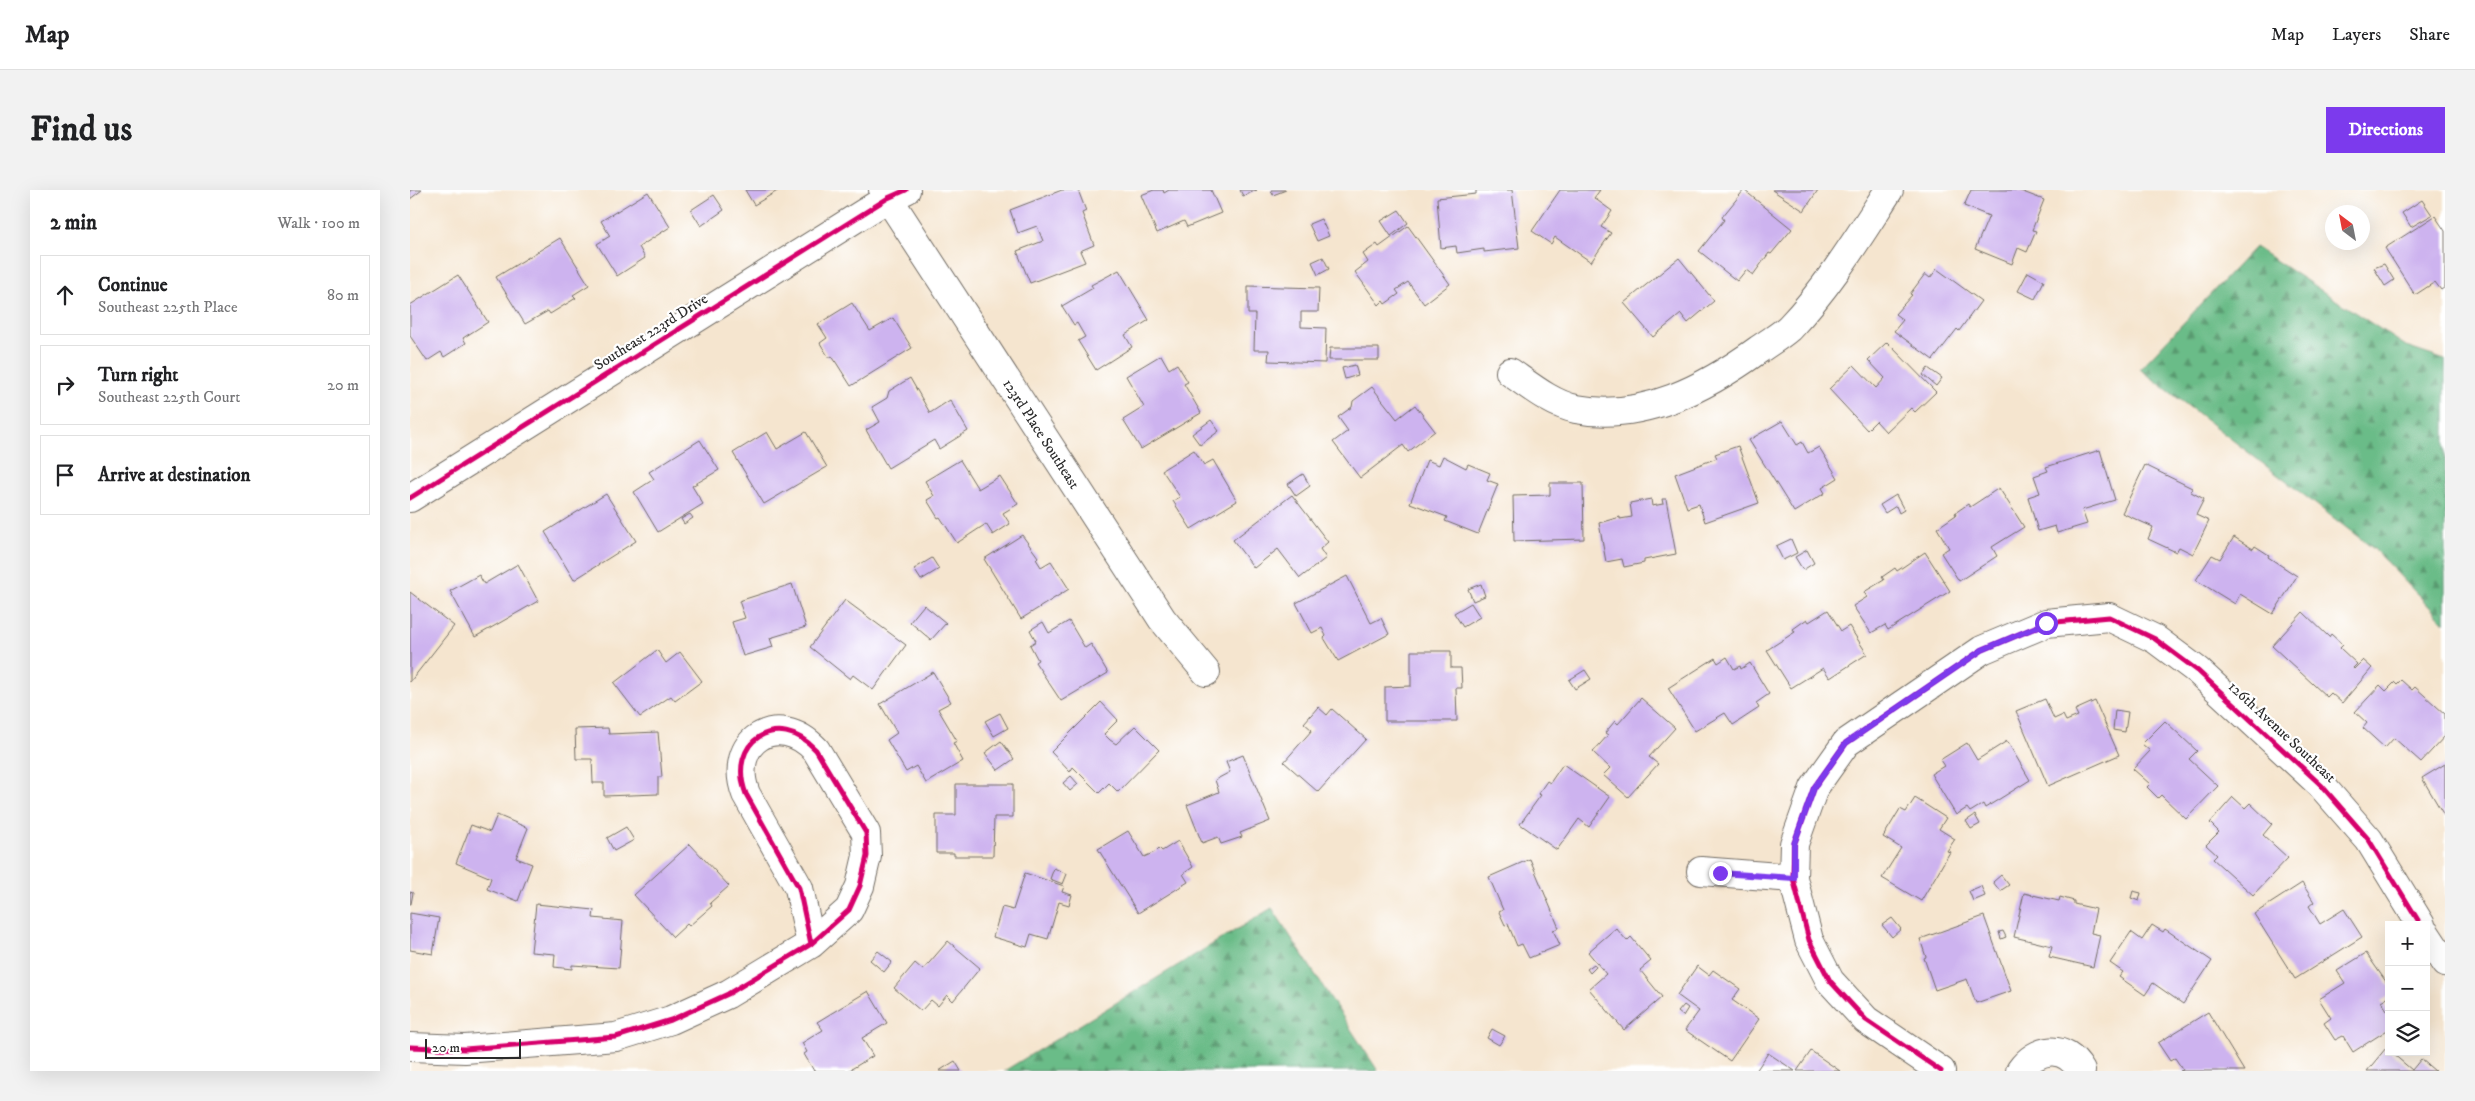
<!DOCTYPE html>
<html lang="en">
<head>
<meta charset="utf-8">
<style>
  body { margin:0; font-family:"IM FELL DW Pica",serif; background:#f2f2f2; color:#202124 }
  .controls { position:absolute; right:15px; bottom:15px; display:grid; overflow:hidden; border-radius:0px; box-shadow:0 5px 20px #0002 }
  .controls button { width:45px; height:45px; display:grid; place-items:center; padding:0; border:0; border-bottom:1px solid #e0e0e0; background:#fff; color:#202124; font:25px sans-serif }
  .compass { position:absolute; left:1915px; top:15px; width:45px; height:45px; border-radius:50%; background:#fff; box-shadow:0 5px 20px #0002; rotate:328deg }
  .scale { position:absolute; left:15px; bottom:12px; width:96px; box-sizing:border-box; padding-left:5px; border:2px solid #2b2b2b; border-top:0; font-size:14px; line-height:18px; white-space:nowrap; color:#2b2b2b; -webkit-text-stroke:4px #fff; paint-order:stroke }
  .stop { position:absolute; width:15px; height:15px; margin:-11px; border:4px solid #7c3aed; border-radius:50%; background:#fff }
  .stop.end { background:#7c3aed; border-color:#fff; box-shadow:0 1px 5px #0008 }
  .list { margin:0; padding:0; list-style:none }
  h2 { display:flex; justify-content:space-between; align-items:center; height:65px; margin:0; padding:0 20px; font-size:21px }
  h2 small { font-size:16px; font-weight:400; color:#757577 }
  .list li { display:grid; grid-template-columns:32px 1fr auto; gap:15px; align-items:center; box-sizing:border-box; height:80px; margin:0 10px 10px; padding:0 10px; border:1px solid #e0e0e0; border-radius:0px }
  .list b { display:block; font-size:19px; white-space:nowrap }
  .list p { margin:0; font-size:16px; white-space:nowrap; color:#757577 }
  .list em { font-size:16px; font-style:normal; color:#757577 }
  .icon { flex:none; width:28px; height:28px; fill:none; stroke:currentColor; stroke-width:2; stroke-linecap:round; stroke-linejoin:round }
  .map { position:relative; flex:none; width:2035px; height:881px; overflow:hidden; border-radius:0px }
  header { display:flex; align-items:center; gap:30px; box-sizing:border-box; height:70px; padding:0 25px; background:#fff; border-bottom:1px solid #e0e0e0 }
  header strong { font-size:24px }
  nav { display:flex; gap:28px; margin-inline-start:auto; font-size:18px }
  .intro { display:flex; align-items:center; justify-content:space-between; box-sizing:border-box; height:120px; padding:0 30px }
  h1 { margin:0; font-size:35px }
  .button { padding:12px 22px; border-radius:0px; background:#7c3aed; color:#fff; font-size:18px; font-weight:700 }
  main { display:flex; gap:30px; padding:0 30px }
  aside { flex:1; background:#fff; border-radius:0px; box-shadow:0 5px 20px #0002 }
  .map>svg:first-child { display:block }
  .forest { fill:url(#forest-firs); stroke:#4b745a }
  .building { fill:#cdb3ef }
  .lines { fill:none; stroke-linecap:round; stroke-linejoin:round }
  .minor-casing { stroke:#726c64; stroke-width:30 }
  .minor { stroke:#fff; stroke-width:28 }
  .cycleway-casing { stroke:#fff; stroke-width:8 }
  .cycleway { stroke:#d6006c; stroke-width:5 }
  .route { stroke:#7c3aed; stroke-width:6 }
  .labels { text-anchor:middle; dominant-baseline:central; stroke-width:4.5; stroke-linejoin:round; paint-order:stroke }
  .street-label { font-size:15px; fill:#2b2b2b; stroke:#fff }
</style>
</head>
<body>
<header>
<strong>Map</strong>
<nav><a>Map</a><a>Layers</a><a>Share</a></nav>
</header>
<div class="intro"><h1>Find us</h1><a class="button">Directions</a></div>
<main>
<aside>
<h2>2 min<small>Walk · 100 m</small></h2>
<ul class="list">
<li><svg class="icon" aria-label="ahead" viewBox="0 0 24 24"><path d="M12 20V5M6 11l6-6 6 6"/></svg><div><b>Continue</b><p>Southeast 225th Place</p></div><em>80 m</em></li>
<li><svg class="icon" aria-label="right" viewBox="0 0 24 24"><path d="M7 20v-9h11M14 6l5 5-5 5"/></svg><div><b>Turn right</b><p>Southeast 225th Court</p></div><em>20 m</em></li>
<li><svg class="icon" aria-label="arrive" viewBox="0 0 24 24"><path d="M6 21V4h12l-3 4 3 4H6"/></svg><div><b>Arrive at destination</b></div></li>
</ul>
</aside>
<div class="map">
<svg width="2035" height="881" viewBox="0 0 2035 881">
  <defs>
    <pattern id="forest-firs" width="22" height="20" patternUnits="userSpaceOnUse" patternTransform="scale(1.25)"><rect width="22" height="20" fill="#6bbc88"/><path d="M5 1l3.5 6h-7zM16 11l3.5 6h-7z" fill="#58996f"/></pattern>
  </defs>
  <rect width="100%" height="100%" fill="#fff"/>
  <filter id="ink" filterUnits="userSpaceOnUse"><feTurbulence type="fractalNoise" baseFrequency=".02" numOctaves="2"/><feDisplacementMap in="SourceGraphic" scale="10" xChannelSelector="R" yChannelSelector="G"/><feConvolveMatrix kernelMatrix="1 2 1 2 8 2 1 2 1" color-interpolation-filters="sRGB"/></filter>
  <filter id="wash" filterUnits="userSpaceOnUse"><feTurbulence type="fractalNoise" baseFrequency=".0096" numOctaves="4" result="noise"/><feDisplacementMap in="SourceGraphic" scale="20" xChannelSelector="R" yChannelSelector="G"/><feGaussianBlur stdDeviation="1.12" result="paint"/><feColorMatrix in="noise" values="0 0 0 0 0 0 0 0 0 0 0 0 0 0 0 0 0 1.4 0 .05"/><feComposite in="paint" operator="in"/></filter>
  <g filter="url(#wash)">
    <rect width="100%" height="100%" fill="#f5e5cf"/>
    <g class="forest">
      <polygon points="1845,57 1999,158 2035,170 2035,433 1964,359 1730,179"/>
      <polygon points="862,718 968,881 594,881"/>
    </g>
    <g id="blocks">
      <g class="building">
        <polygon points="0,0 12,0 0,9"/>
        <polygon points="335,0 369,0 344,15"/>
        <polygon points="652,0 668,0 676,21 672,23 684,55 670,61 675,72 620,93 607,61 633,51 627,36 608,43 600,20"/>
        <polygon points="744,0 753,0 754,3 759,0 801,0 811,23 777,37 774,31 747,43 731,5"/>
        <polygon points="830,0 847,0 833,6"/>
        <polygon points="861,0 876,0 863,5"/>
        <polygon points="1066,0 1102,0 1109,58 1074,62 1074,59 1047,63 1046,56 1031,58 1027,8 1066,4"/>
        <polygon points="1150,0 1190,0 1184,8 1202,21 1191,37 1201,43 1181,72 1145,47 1141,54 1122,41"/>
        <polygon points="1334,0 1382,39 1361,64 1359,63 1343,85 1336,80 1327,91 1289,61 1314,30 1312,27"/>
        <polygon points="1362,0 1408,0 1394,21"/>
        <polygon points="1561,0 1608,0 1634,10 1622,40 1626,41 1617,62 1608,58 1602,74 1565,59 1579,26 1554,16"/>
        <polygon points="238,2 260,37 229,57 235,68 207,86 187,54 200,46 191,31"/>
        <polygon points="304,5 314,20 291,36 281,20"/>
        <polygon points="2012,10 2022,25 2001,37 1992,23"/>
        <polygon points="989,20 998,33 981,46 971,31"/>
        <polygon points="2025,26 2035,41 2035,97 2031,100 2025,92 2005,105 1975,58"/>
        <polygon points="911,29 919,46 907,51 899,34"/>
        <polygon points="998,36 1040,94 1014,114 998,92 986,100 989,104 975,114 973,111 969,115 945,82 958,72 953,64 967,54 969,57"/>
        <polygon points="150,48 179,95 163,105 166,108 140,124 138,121 115,134 86,87"/>
        <polygon points="913,67 919,79 908,85 902,72"/>
        <polygon points="1269,68 1304,111 1278,133 1271,124 1243,147 1214,113"/>
        <polygon points="1974,74 1984,90 1975,96 1964,78"/>
        <polygon points="1527,79 1571,111 1549,141 1547,139 1523,170 1484,141 1493,130 1485,124 1502,105 1500,104 1515,84 1520,88"/>
        <polygon points="709,80 739,130 715,145 722,157 686,180 668,151 675,147 667,133 664,135 652,116 683,98 681,95"/>
        <polygon points="1618,82 1634,91 1625,109 1608,101"/>
        <polygon points="48,85 78,132 53,148 56,153 34,167 31,162 17,171 0,146 0,115"/>
        <polygon points="838,96 909,98 908,122 891,122 891,137 916,138 915,173 858,171 859,160 844,160 845,124 838,124"/>
        <polygon points="442,113 460,141 483,128 502,158 441,196 422,166 419,168 410,153 417,148 408,134"/>
        <polygon points="1477,152 1526,202 1505,222 1501,218 1476,242 1466,231 1457,240 1419,199 1444,175 1466,198 1475,188 1458,170"/>
        <polygon points="920,158 969,158 969,170 919,170"/>
        <polygon points="751,165 759,179 767,174 778,192 774,194 791,223 731,259 713,230 734,217 716,186"/>
        <polygon points="945,175 948,185 935,189 932,178"/>
        <polygon points="1518,178 1532,188 1526,196 1513,185"/>
        <polygon points="500,188 520,223 540,210 558,241 529,259 524,250 478,278 456,240 470,232 462,217 477,208 479,201"/>
        <polygon points="962,197 987,229 1005,215 1025,241 998,262 993,255 950,288 923,252 938,241 928,227 942,217 943,211"/>
        <polygon points="801,230 809,241 790,255 782,244"/>
        <polygon points="1372,231 1387,255 1392,252 1398,263 1409,257 1428,288 1412,298 1415,303 1384,322 1339,250"/>
        <polygon points="357,242 367,259 396,242 417,277 354,314 323,263"/>
        <polygon points="290,250 309,280 282,296 293,314 248,342 224,302 244,289 239,282"/>
        <polygon points="1328,256 1349,313 1295,332 1289,314 1277,318 1265,284 1307,268 1305,264"/>
        <polygon points="784,260 794,275 803,270 827,311 781,339 763,311 770,307 752,280"/>
        <polygon points="1690,260 1705,310 1672,320 1677,334 1647,343 1645,336 1628,341 1618,307 1630,303 1624,286 1638,281 1636,277"/>
        <polygon points="1033,266 1056,278 1058,274 1080,283 1077,290 1088,294 1068,344 1035,331 1037,327 1000,313 1017,270 1029,275"/>
        <polygon points="550,270 568,299 590,286 608,314 593,323 600,334 583,345 576,334 547,353 530,327 528,328 517,310 524,306 515,291"/>
        <polygon points="1735,275 1782,298 1781,302 1794,309 1786,325 1799,331 1783,364 1769,357 1766,362 1738,349 1743,337 1712,323"/>
        <polygon points="893,284 900,296 886,306 878,294"/>
        <polygon points="1140,293 1173,293 1174,349 1104,351 1103,306 1140,305"/>
        <polygon points="1589,298 1614,337 1582,357 1587,366 1549,391 1531,363 1539,358 1527,338 1546,325 1545,323 1558,314 1560,317"/>
        <polygon points="196,304 226,351 164,390 135,342"/>
        <polygon points="882,305 918,352 910,359 916,368 890,388 868,359 844,378 823,350"/>
        <polygon points="1486,305 1494,320 1489,323 1486,316 1475,323 1470,315"/>
        <polygon points="1241,309 1242,316 1253,314 1252,309 1256,309 1266,364 1234,370 1234,373 1214,377 1212,369 1196,372 1189,333 1210,327 1210,329 1222,327 1220,313"/>
        <polygon points="280,324 283,328 274,334 271,329"/>
        <polygon points="612,345 628,367 626,369 631,377 641,371 659,399 611,429 574,369"/>
        <polygon points="1824,347 1843,359 1845,356 1859,365 1858,367 1887,386 1863,424 1830,404 1825,414 1786,390 1802,365 1810,369"/>
        <polygon points="1381,349 1387,363 1373,370 1366,356"/>
        <polygon points="1397,360 1404,373 1393,380 1385,367"/>
        <polygon points="1515,362 1540,401 1478,440 1475,435 1461,443 1443,416 1457,407 1454,402 1474,390 1472,387 1485,378 1487,381"/>
        <polygon points="522,368 529,379 511,390 504,379"/>
        <polygon points="108,374 128,411 65,447 40,401 69,385 74,394"/>
        <polygon points="937,386 961,433 971,428 979,444 928,471 914,448 916,446 912,438 902,443 886,413"/>
        <polygon points="382,394 396,437 360,448 363,457 333,466 322,432 335,428 329,411"/>
        <polygon points="1071,394 1075,406 1063,411 1058,399"/>
        <polygon points="0,402 44,436 0,492"/>
        <polygon points="435,410 496,455 463,500 443,485 440,489 400,457"/>
        <polygon points="1061,413 1070,427 1053,437 1044,423"/>
        <polygon points="514,415 536,433 521,450 500,432"/>
        <polygon points="1418,420 1431,441 1439,436 1457,464 1420,488 1413,478 1381,498 1357,460 1385,442 1383,439 1397,429 1399,432"/>
        <polygon points="1893,422 1919,447 1921,444 1933,455 1930,458 1947,474 1943,478 1944,479 1953,470 1962,478 1932,513 1921,503 1917,507 1862,456"/>
        <polygon points="659,431 675,458 681,454 698,483 651,511 625,472 628,470 620,455 626,451 620,440 633,432 639,443"/>
        <polygon points="247,460 256,473 270,462 292,491 265,511 261,506 230,527 204,493"/>
        <polygon points="1001,461 1041,461 1041,478 1051,478 1052,498 1046,498 1047,531 975,531 975,497 1001,496"/>
        <polygon points="1317,467 1324,479 1330,476 1331,479 1340,473 1359,504 1346,513 1349,518 1323,535 1315,523 1285,541 1258,498 1305,468 1308,473"/>
        <polygon points="1175,480 1181,489 1165,499 1159,490"/>
        <polygon points="523,482 541,512 528,519 547,551 543,553 553,571 516,593 506,576 496,582 477,550 487,543 470,514"/>
        <polygon points="1991,490 2002,500 2005,497 2035,524 2035,546 2011,572 1984,548 1975,558 1953,538 1957,533 1945,522 1970,495 1976,501 1985,492 1987,494"/>
        <polygon points="1231,508 1265,538 1239,567 1248,574 1218,607 1193,585 1200,578 1183,562 1198,545 1195,543 1205,531 1208,534"/>
        <polygon points="1635,509 1644,529 1653,525 1656,531 1668,526 1665,520 1685,511 1709,565 1638,596 1606,521"/>
        <polygon points="691,512 708,530 694,544 700,550 706,554 725,536 749,560 708,602 699,593 689,603 663,577 660,582 641,562"/>
        <polygon points="908,517 917,525 922,519 956,549 908,602 874,572 902,540 894,533"/>
        <polygon points="1705,520 1718,522 1715,542 1703,540"/>
        <polygon points="590,523 598,538 584,546 575,531"/>
        <polygon points="1755,531 1787,561 1779,569 1808,596 1776,629 1751,605 1748,608 1737,597 1740,594 1723,579 1740,561 1732,554"/>
        <polygon points="198,538 199,544 248,542 252,587 248,587 248,604 194,606 194,593 183,593 182,569 166,569 165,539"/>
        <polygon points="591,551 604,569 588,580 575,563"/>
        <polygon points="1597,551 1620,590 1575,618 1573,614 1560,622 1557,618 1546,625 1521,584 1534,576 1530,570 1557,553 1567,570"/>
        <polygon points="833,565 860,631 830,643 832,647 811,654 808,647 792,653 777,615 809,602 805,590 820,582 816,572"/>
        <polygon points="1153,574 1200,607 1179,637 1169,629 1147,660 1110,634 1131,605 1128,604 1137,591 1140,593"/>
        <polygon points="2035,574 2035,627 2012,588"/>
        <polygon points="661,586 668,594 660,601 653,593"/>
        <polygon points="546,594 603,594 603,627 584,627 583,666 544,666 544,663 526,663 526,625 546,625"/>
        <polygon points="1823,607 1835,618 1840,613 1862,634 1853,645 1878,668 1843,705 1803,669 1807,665 1796,655 1809,642 1800,633"/>
        <polygon points="1505,608 1536,628 1529,639 1545,649 1537,661 1540,662 1511,711 1472,688 1491,658 1473,647 1490,619 1496,622"/>
        <polygon points="87,625 118,638 106,668 122,674 108,711 77,699 81,688 46,673 61,635 80,642"/>
        <polygon points="1565,625 1570,634 1561,639 1556,631"/>
        <polygon points="216,637 224,650 204,661 197,648"/>
        <polygon points="718,641 734,667 745,662 749,658 752,661 768,651 783,677 773,684 778,692 728,723 688,659"/>
        <polygon points="280,654 319,696 300,713 302,716 279,736 277,734 263,747 224,705"/>
        <polygon points="1120,669 1149,738 1143,740 1150,755 1119,768 1112,754 1107,756 1098,734 1095,735 1089,722 1093,720 1079,687"/>
        <polygon points="644,678 657,684 653,694 640,689"/>
        <polygon points="615,683 654,696 652,702 662,705 659,715 649,712 638,749 621,744 617,757 583,747 592,717 603,720"/>
        <polygon points="1591,685 1599,695 1590,701 1583,692"/>
        <polygon points="1892,693 1904,712 1899,716 1910,734 1934,719 1952,747 1885,789 1844,724"/>
        <polygon points="1571,696 1575,706 1563,711 1559,701"/>
        <polygon points="1723,701 1731,703 1729,711 1721,708"/>
        <polygon points="0,702 3,703 1,714 0,714"/>
        <polygon points="1614,703 1649,711 1650,707 1664,711 1664,714 1686,719 1681,743 1690,745 1683,777 1639,767 1642,756 1604,747"/>
        <polygon points="126,714 184,720 183,728 213,731 209,778 162,775 162,779 144,777 145,764 121,762"/>
        <polygon points="0,723 29,728 23,764 0,760"/>
        <polygon points="1574,726 1601,801 1566,813 1557,789 1525,800 1514,768 1516,767 1510,749"/>
        <polygon points="1482,728 1491,739 1482,747 1472,735"/>
        <polygon points="1742,735 1753,742 1755,739 1802,771 1773,814 1743,793 1735,805 1709,787 1713,782 1700,773 1721,742 1732,750"/>
        <polygon points="1206,738 1217,751 1221,747 1241,771 1230,780 1252,807 1214,840 1179,799 1196,784 1178,762"/>
        <polygon points="1593,741 1596,747 1591,749 1589,742"/>
        <polygon points="538,751 570,778 543,811 537,805 528,816 521,810 511,821 484,798 505,773 513,780"/>
        <polygon points="468,761 482,772 474,782 460,770"/>
        <polygon points="1956,763 1979,796 1979,806 1971,811 1979,823 1979,839 1943,862 1933,846 1925,850 1914,833 1921,828 1909,809 1935,793 1927,781"/>
        <polygon points="1184,774 1186,777 1180,783 1177,779"/>
        <polygon points="1287,776 1299,785 1303,780 1330,799 1322,810 1349,829 1320,871 1275,840 1289,821 1267,805"/>
        <polygon points="458,801 477,833 452,848 463,866 438,881 404,881 394,864 397,862 392,853 413,840 407,832"/>
        <polygon points="1274,815 1278,818 1273,826 1268,822"/>
        <polygon points="1798,822 1834,881 1770,881 1773,880 1765,868 1760,871 1748,853"/>
        <polygon points="1082,839 1095,846 1089,855 1077,848"/>
        <polygon points="1976,858 2002,880 2011,869 2025,881 1957,881"/>
        <polygon points="1401,861 1430,881 1387,881"/>
        <polygon points="1358,863 1385,881 1346,881"/>
        <polygon points="545,871 551,881 529,881"/>
      </g>
    </g>
  </g>
  <g filter="url(#ink)">
    <use href="#blocks" fill-opacity="0" stroke="#726c64" stroke-width="1"/>
    <g class="lines">
      <g class="minor-casing">
        <g id="minor">
          <polyline points="473,0 752,429 796,482"/>
          <path d="M 1100,182 C 1120,196 1142,214 1166,219 C 1232,232 1297,197 1348,160 C 1358,153 1370,146 1379,138 C 1419,96 1448,48 1479,0"/>
          <polyline points="0,308 478,8 496,0"/>
          <polyline points="1291,681 1383,688"/>
          <polyline points="2016,744 2035,773"/>
          <path d="M 0,857 L 55,859 L 206,847 L 261,830 L 318,804 L 401,754 L 439,720 L 450,696 L 457,666 L 456,643 L 406,560 C 368,519 316,551 336,604 L 389,698 L 401,754"/>
          <polyline points="1531,881 1456,830 1420,791 1399,750 1383,688 1384,654 1404,598 1436,553 1572,460 1636,433 1699,427 1745,449 1788,481 1911,595 1959,650 2011,735"/>
          <path d="M 1610,881 C 1627,857 1655,853 1671,881"/>
        </g>
      </g>
      <use href="#minor" class="minor"/>
      <g class="cycleway-casing">
        <g id="cycleway">
          <polyline points="0,308 478,8 496,0"/>
          <path d="M 0,857 L 55,859 L 206,847 L 261,830 L 318,804 L 401,754 L 439,720 L 450,696 L 457,666 L 456,643 L 406,560 C 368,519 316,551 336,604 L 389,698 L 401,754"/>
          <polyline points="1531,881 1456,830 1420,791 1399,750 1383,688 1384,654 1404,598 1436,553 1572,460 1636,433 1699,427 1745,449 1788,481 1911,595 1959,650 2011,735"/>
        </g>
      </g>
      <use href="#cycleway" class="cycleway"/>
    </g>
  </g>
  <g class="lines" filter="url(#ink)">
    <polyline class="route" points="1310,683 1384,688 1384,654 1404,598 1436,553 1572,460 1636,433"/>
  </g>
  <g class="labels">
    <g class="street-label">
      <text transform="translate(241 142) rotate(-32)">Southeast 223rd Drive</text>
      <text transform="translate(631 244) rotate(57)">123rd Place Southeast</text>
      <text transform="translate(1872 542) rotate(43)">126th Avenue Southeast</text>
    </g>
  </g>
</svg>
<div class="controls">
<button>+</button>
<button>−</button>
<button><svg class="icon" aria-label="layers" viewBox="0 0 24 24"><path d="M12 4l9 5-9 5-9-5zM3 14l9 5 9-5"/></svg></button>
</div>
<svg class="compass" viewBox="-18 -18 36 36"><path d="M0-13l5 13h-10z" fill="#e53935"/><path d="M0 13l5-13h-10z" fill="#757577"/></svg>
<div class="scale">20 m</div>
<div class="stop" style="left:1636px;top:433px"></div>
<div class="stop end" style="left:1310px;top:683px"></div>
</div>
</main>
</body>
</html>
